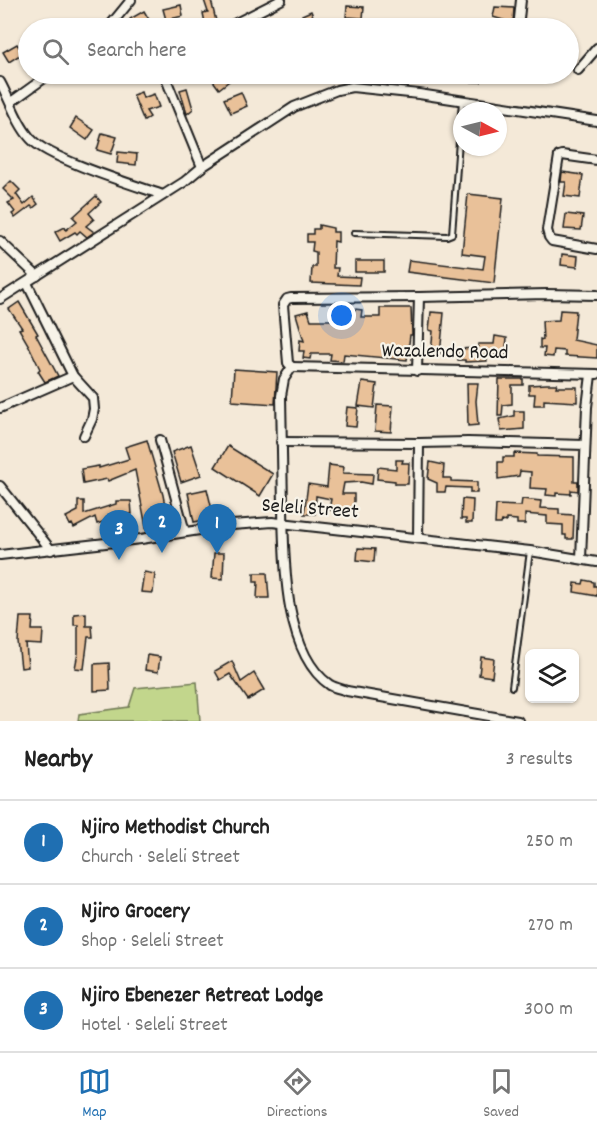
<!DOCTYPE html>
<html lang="en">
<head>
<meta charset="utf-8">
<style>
  body { margin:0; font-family:Dekko,sans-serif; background:#f6f6f6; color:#222 }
  .controls { position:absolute; right:18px; bottom:18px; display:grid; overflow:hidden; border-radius:9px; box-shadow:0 2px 4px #0004 }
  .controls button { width:54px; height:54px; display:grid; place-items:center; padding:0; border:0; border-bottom:2px solid #e0e0e0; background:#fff; color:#222; font:30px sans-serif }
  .compass { position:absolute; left:453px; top:102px; width:54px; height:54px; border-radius:50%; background:#fff; box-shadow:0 2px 4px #0004; rotate:97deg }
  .you { position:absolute; left:342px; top:316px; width:21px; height:21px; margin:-15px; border:4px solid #fff; border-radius:50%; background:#1a73e8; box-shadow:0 0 0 9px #1a73e833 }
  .badge { display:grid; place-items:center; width:39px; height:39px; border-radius:50%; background:#1f6fb2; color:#fff; font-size:20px; font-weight:700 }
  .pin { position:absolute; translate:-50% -50px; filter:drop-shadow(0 2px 3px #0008) }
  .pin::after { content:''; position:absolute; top:32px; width:21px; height:18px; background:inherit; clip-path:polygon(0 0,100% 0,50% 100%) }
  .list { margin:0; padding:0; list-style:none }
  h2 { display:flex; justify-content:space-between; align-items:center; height:78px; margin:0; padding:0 24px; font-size:26px }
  h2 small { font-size:20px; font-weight:400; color:#767676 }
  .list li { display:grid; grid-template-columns:39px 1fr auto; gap:18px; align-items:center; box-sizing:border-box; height:84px; padding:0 24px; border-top:2px solid #e0e0e0 }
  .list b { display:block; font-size:22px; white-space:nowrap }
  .list p { margin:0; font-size:20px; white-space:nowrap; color:#767676 }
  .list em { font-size:20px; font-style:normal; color:#767676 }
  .icon { flex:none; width:33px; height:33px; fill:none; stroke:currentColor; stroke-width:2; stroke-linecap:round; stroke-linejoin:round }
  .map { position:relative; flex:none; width:597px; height:721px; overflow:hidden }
  .search { position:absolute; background:#fff; box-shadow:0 2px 4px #0004; left:18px; right:18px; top:18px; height:66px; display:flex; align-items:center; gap:15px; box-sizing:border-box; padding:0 21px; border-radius:33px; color:#767676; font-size:22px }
  .sheet { height:330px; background:#fff }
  nav { display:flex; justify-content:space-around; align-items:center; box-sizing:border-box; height:84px; border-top:2px solid #e0e0e0; background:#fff; font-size:16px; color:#767676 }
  nav a { display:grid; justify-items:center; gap:3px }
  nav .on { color:#1f6fb2 }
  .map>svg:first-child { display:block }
  .green { fill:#c2d68c; stroke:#6f7954; stroke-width:1.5 }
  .building { fill:#e9c199; stroke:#1c1c1c; stroke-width:1.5 }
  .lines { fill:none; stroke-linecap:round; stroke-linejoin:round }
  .service-casing { stroke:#1c1c1c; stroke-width:8 }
  .minor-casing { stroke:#1c1c1c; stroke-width:12 }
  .service { stroke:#f7f3e8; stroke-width:4 }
  .minor { stroke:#f7f3e8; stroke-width:8 }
  .labels { text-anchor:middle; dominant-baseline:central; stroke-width:4.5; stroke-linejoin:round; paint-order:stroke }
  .street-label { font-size:21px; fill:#1c1c1c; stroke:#f7f3e8 }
</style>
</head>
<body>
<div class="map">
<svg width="597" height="721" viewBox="0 0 597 721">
  <rect width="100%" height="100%" fill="#f4e9d8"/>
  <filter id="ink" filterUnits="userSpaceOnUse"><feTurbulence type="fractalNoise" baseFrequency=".0167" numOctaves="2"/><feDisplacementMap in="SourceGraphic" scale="12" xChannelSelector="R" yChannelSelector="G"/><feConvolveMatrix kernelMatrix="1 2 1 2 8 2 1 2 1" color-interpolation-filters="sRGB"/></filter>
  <g filter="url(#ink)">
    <polygon class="green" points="197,682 200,721 78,721 79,714 129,707 135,688"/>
    <g class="building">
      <polygon points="204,0 211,0 216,21 205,23 203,13 208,12"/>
      <polygon points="181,5 183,16 166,20 163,9"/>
      <polygon points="347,6 364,7 363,18 346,17"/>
      <polygon points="495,7 514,8 513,23 493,17"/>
      <polygon points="144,11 151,23 142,28 135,28 130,19"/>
      <polygon points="311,11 317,26 310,28 297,28 294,21 303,18 302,15"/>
      <polygon points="17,44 23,53 9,62 3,52"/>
      <polygon points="217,74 238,74 219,89 211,78"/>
      <polygon points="436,74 481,74 481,82 436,81"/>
      <polygon points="187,88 193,109 187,114 180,90"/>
      <polygon points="141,92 143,98 154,94 159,107 146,111 150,117 144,121 133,95"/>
      <polygon points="241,92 247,106 231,113 224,99"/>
      <polygon points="76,118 94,130 87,140 70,128"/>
      <polygon points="102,133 117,137 111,154 97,150"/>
      <polygon points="118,152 137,154 136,165 117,163"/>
      <polygon points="562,172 583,175 580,198 564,196 566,182 561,182"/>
      <polygon points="11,181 20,190 16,194 24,205 33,197 38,204 33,208 31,206 15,218 12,214 15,212 8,203 14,200 3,189"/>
      <polygon points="468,194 503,198 494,283 407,272 409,260 483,269 485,256 462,253"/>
      <polygon points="96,196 101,202 89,213 94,219 86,226 94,232 87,237 80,231 77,234 75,232 60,241 55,232 65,227 66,230 77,221 73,217"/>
      <polygon points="566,214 583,216 581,230 564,229"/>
      <polygon points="319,225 333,228 333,232 338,232 338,242 334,241 333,268 338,268 337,276 360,277 359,285 311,283 312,267 316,267 316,252 312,251 313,242 307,242 307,234 313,234 313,229 319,229"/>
      <polygon points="562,254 578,256 577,267 561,265"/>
      <rect x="355" y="261" width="29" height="11"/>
      <polygon points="19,302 38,334 36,335 58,376 45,382 38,371 40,369 29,346 19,329 22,328 9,309"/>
      <polygon points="380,308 411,308 412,335 410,335 407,360 344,354 343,361 330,360 331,354 311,354 310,359 303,358 304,351 299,351 300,340 304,341 296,314 308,311 311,320 332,320 333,311 354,312 355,309 362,310 361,317 380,317"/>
      <polygon points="560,310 576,311 573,340 597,345 597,358 565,356 565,351 554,350 553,357 544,356 545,348 540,348 540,339 543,340 542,321 559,320"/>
      <polygon points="431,312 444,313 440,355 431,354 433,331 429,330"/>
      <polygon points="495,336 507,338 505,356 487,354 487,361 465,362 465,360 458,360 458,349 478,348 478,344 494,344"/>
      <polygon points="234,369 277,372 275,404 232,401"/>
      <polygon points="499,379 523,379 523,385 512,385 512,404 503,405 502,416 498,416"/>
      <polygon points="362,382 377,384 374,408 358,406"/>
      <polygon points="467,383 478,383 476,401 478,425 468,426"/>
      <polygon points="547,384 557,384 556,387 577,387 577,402 544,400 544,405 534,405 535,394 529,394 529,385"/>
      <polygon points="377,405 393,406 391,432 375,431"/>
      <polygon points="347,407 358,408 356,427 345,426"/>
      <polygon points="514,411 524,411 524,429 501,431 499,419 514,416"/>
      <polygon points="147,440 163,495 169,527 147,532 135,470 108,481 107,479 83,484 81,469 99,466 99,468 129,459 125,447"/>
      <polygon points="191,445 201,475 181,482 172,452"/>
      <polygon points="228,446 273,474 260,496 215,467"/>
      <polygon points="514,453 537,454 537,456 574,457 574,482 578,482 578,491 571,490 571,494 556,493 556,496 546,495 547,489 530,488 531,472 520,471 519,476 498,479 498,462 503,462 503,457 514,457"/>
      <polygon points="396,460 403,460 402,463 409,463 408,484 395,484 395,481 377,479 378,467 396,469"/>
      <polygon points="430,462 444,465 443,478 451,478 451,481 477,482 477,493 470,493 470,488 446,487 445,492 437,492 437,483 428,479"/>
      <polygon points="329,465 344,467 343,473 373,474 372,484 361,482 344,483 342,494 354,494 354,510 329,510 331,499 316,496 315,514 304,514 308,484 327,487"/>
      <polygon points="207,489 214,518 194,522 188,493"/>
      <polygon points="462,499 473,500 472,523 466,523 466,519 461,519"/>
      <polygon points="522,499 541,501 540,508 559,509 559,514 574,515 573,539 566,539 566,535 563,535 563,525 547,524 547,516 525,514 525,524 517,524 517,520 506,519 506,522 502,521 501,524 495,524 496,505 521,506"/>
      <polygon points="78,501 84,501 84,514 116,504 116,501 131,501 132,514 112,514 114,518 97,524 95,517 74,528 72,524 70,525 66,517 78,511"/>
      <polygon points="358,548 375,549 374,562 357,560"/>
      <polygon points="214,553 224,553 223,579 212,578"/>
      <polygon points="144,572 155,574 153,593 141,592"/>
      <polygon points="254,573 267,573 269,598 257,598 258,582 254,582"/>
      <polygon points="584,580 594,582 594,586 597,586 597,596 574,592 575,583 583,584"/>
      <polygon points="86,613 86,626 92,626 93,637 88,637 84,669 75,668 78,653 78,625 74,625 74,614"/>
      <polygon points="20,617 33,617 32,630 43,630 42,645 26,644 28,667 21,668 18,642"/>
      <polygon points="147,655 160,657 158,672 145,670"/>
      <polygon points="481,657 494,659 492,677 479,675"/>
      <polygon points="232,661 241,682 254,673 264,690 248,700 230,674 220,680 215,671"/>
      <polygon points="109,663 110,690 94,691 94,664"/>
    </g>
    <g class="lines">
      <g class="service-casing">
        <g id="service">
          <polyline points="354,233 447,236 452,234 462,101"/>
          <polyline points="512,687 530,551"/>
        </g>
      </g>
      <g class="minor-casing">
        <g id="minor">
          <polyline points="108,28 131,0"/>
          <polyline points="226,28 281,0"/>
          <polyline points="518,28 521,0"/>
          <polyline points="578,70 597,48"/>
          <polyline points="164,74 202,167"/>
          <path d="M 0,82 C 10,100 17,124 31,139 C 49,159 134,185 163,195"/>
          <polyline points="11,102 50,74"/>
          <polyline points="597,160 562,155 559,156 547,230 549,237 552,241 597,249"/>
          <polyline points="0,241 37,276"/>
          <polyline points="27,283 73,376 93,398 94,409 92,419 84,436"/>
          <polyline points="0,299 184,182 202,167 294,107 337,90 352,87 419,94 597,121"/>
          <path d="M 292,367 L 284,379 L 281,396 C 282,433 282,470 283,507 C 284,557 283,653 330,685 C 335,688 342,689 347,691 L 518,721"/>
          <polyline points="292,367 288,363 283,305 287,299 291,298 419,297 547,294 597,295"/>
          <polyline points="292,367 597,374"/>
          <polyline points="417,371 419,297"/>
          <polyline points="0,408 73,376"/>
          <polyline points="160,440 185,532"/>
          <polyline points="281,442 419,443 468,442 585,445"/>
          <polyline points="0,486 51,550"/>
          <polyline points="418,538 419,443"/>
          <polyline points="0,555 141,539 232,525 272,522 530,551 597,562"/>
          <polyline points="581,559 587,407 591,375"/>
        </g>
      </g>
      <use href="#service" class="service"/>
      <use href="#minor" class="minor"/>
    </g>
  </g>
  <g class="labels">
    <g class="street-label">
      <text transform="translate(445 353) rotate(1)">Wazalendo Road</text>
      <text transform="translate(310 510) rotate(4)">Seleli Street</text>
    </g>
  </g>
</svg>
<div class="controls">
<button><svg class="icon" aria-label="layers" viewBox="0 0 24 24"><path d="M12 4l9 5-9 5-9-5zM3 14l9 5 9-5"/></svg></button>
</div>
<svg class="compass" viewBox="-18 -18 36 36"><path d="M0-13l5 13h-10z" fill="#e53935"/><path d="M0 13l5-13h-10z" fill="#767676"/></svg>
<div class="you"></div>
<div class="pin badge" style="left:217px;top:554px">1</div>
<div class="pin badge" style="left:162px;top:553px">2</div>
<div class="pin badge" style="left:119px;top:560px">3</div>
<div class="search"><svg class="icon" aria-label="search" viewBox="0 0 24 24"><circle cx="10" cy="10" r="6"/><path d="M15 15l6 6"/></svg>Search here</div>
</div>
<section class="sheet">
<h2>Nearby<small>3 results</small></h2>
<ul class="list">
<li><span class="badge">1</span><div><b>Njiro Methodist Church</b><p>Church · Seleli Street</p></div><em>250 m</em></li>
<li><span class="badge">2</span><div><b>Njiro Grocery</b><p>Shop · Seleli Street</p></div><em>270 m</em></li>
<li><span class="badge">3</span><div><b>Njiro Ebenezer Retreat Lodge</b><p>Hotel · Seleli Street</p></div><em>300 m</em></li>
</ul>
</section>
<nav>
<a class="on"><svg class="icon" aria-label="map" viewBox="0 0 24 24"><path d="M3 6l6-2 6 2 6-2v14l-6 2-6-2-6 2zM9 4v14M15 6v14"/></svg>Map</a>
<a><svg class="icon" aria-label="directions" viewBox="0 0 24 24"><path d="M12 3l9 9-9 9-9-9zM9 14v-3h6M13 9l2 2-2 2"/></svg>Directions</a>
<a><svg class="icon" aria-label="saved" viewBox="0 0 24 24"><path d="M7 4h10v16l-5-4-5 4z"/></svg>Saved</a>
</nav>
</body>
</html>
